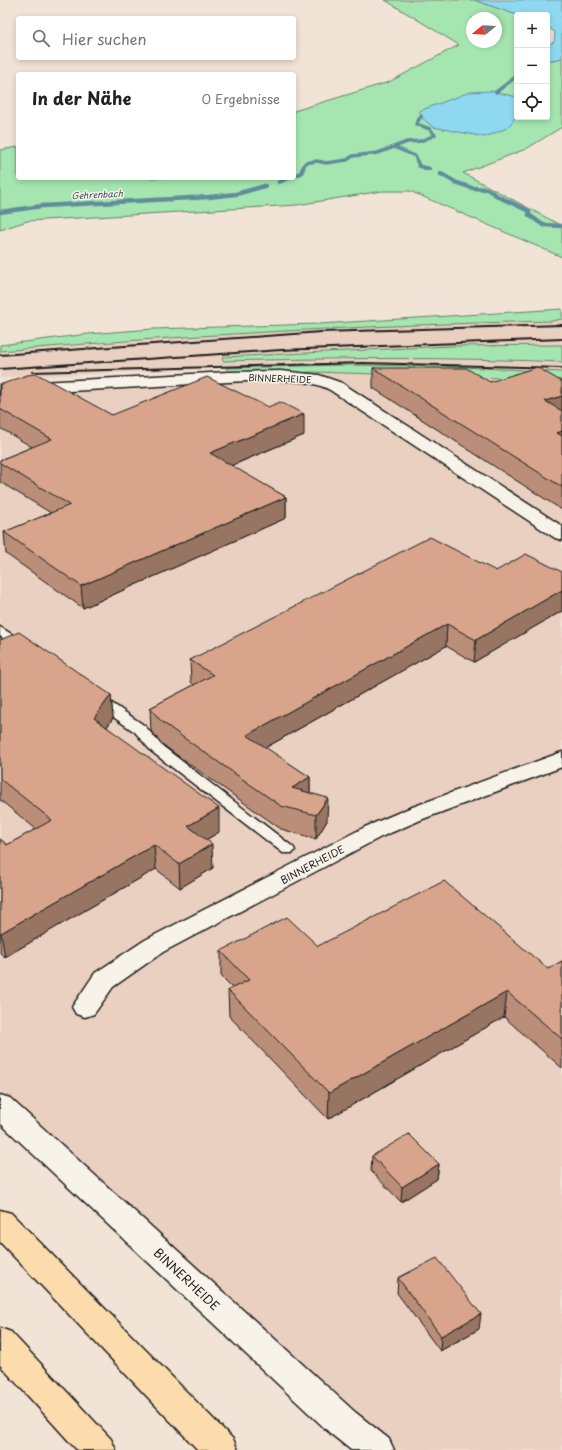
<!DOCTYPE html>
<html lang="de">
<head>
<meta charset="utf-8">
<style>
  body { margin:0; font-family:"Playpen Sans",sans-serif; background:#f2f2f2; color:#222 }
  .controls { position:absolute; right:12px; top:12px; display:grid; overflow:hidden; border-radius:4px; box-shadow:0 2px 6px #0003 }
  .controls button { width:36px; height:36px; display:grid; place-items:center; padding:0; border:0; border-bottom:1px solid #e0e0e0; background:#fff; color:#222; font:20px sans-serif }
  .compass { position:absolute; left:466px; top:12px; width:36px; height:36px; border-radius:50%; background:#fff; box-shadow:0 2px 6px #0003; rotate:252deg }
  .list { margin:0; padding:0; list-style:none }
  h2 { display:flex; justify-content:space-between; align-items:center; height:52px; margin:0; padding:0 16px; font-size:17px }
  h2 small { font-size:13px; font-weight:400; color:#767676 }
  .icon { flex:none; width:22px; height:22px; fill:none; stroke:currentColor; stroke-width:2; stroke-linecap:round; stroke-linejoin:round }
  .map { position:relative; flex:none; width:562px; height:1450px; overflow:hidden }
  .search { position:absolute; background:#fff; box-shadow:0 2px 6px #0003; left:16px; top:16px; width:280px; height:44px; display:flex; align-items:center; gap:10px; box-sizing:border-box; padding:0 14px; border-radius:4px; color:#767676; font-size:15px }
  .panel { position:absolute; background:#fff; box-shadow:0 2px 6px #0003; left:16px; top:72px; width:280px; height:108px; border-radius:4px }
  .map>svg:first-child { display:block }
  .built { fill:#ead0c0 }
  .green { fill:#a5e6b0; stroke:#608166; fill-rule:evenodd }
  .water { fill:#8fd9f0; stroke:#618d9b }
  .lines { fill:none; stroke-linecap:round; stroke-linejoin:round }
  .stream-far1 { stroke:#618d9b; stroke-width:3.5 }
  .stream { stroke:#618d9b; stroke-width:4.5 }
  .lane-casing { stroke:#1c1c1c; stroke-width:3 }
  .street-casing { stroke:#1c1c1c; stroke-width:3 }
  .highway-casing { stroke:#1c1c1c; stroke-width:3 }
  .lane { fill:#f7f3e8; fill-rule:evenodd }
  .street { fill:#f7f3e8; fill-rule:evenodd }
  .highway { fill:#fcdcac; fill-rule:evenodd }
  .rail { stroke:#1c1c1c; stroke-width:2 }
  .wall { fill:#ba8e78; stroke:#1c1c1c }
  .shaded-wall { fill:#977462; stroke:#1c1c1c }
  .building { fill:#d8a58c; stroke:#1c1c1c }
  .labels { text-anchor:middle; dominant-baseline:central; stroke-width:3; stroke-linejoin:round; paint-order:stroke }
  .far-water-label { font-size:9px; font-style:italic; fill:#3e555c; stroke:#f7f3e8 }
  .far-street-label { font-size:9px; fill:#1c1c1c; stroke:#f7f3e8 }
  .street-label { font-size:10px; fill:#1c1c1c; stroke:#f7f3e8 }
  .near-street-label { font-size:12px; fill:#1c1c1c; stroke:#f7f3e8 }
</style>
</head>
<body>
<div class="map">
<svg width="562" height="1450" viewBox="0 0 562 1450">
  <rect width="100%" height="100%" fill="#f1e3d6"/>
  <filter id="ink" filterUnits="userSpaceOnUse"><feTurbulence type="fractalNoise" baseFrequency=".025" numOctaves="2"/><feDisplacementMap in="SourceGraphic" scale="8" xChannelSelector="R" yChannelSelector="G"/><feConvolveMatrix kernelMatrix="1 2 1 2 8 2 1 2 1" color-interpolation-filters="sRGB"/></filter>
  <g filter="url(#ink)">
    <g class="built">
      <polygon points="562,319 562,345 450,346 222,357 223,361 341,357 471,358 562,362 562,372 442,366 338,365 226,368 0,378 0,351 241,332 414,324 552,321"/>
      <polygon points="314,372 562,380 562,1450 395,1450 356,1424 0,1091 0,388 38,385"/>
    </g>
    <g class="green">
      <path d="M 385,0 L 474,0 L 517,15 L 517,117 L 547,117 L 547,61 L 562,58 L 562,127 L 526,149 L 463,173 L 562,226 L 562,257 L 410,191 L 382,191 L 297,205 L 27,221 L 0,230 L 0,150 L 18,147 L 18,178 L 294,178 L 294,111 L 389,82 L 459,45 ZM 472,18 L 496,18 L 496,42 L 472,42 Z"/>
      <path d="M 562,309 L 562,319 L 552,321 C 368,325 184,335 0,351 L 0,345 L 88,334 L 153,329 L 319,324 Z"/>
      <path d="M 562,345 L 562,362 C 449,357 336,358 223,361 L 222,357 L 450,346 Z"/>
      <polygon points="338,365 442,366 562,372 562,380 314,372 230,376 226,368"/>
    </g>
    <g class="water">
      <polygon points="474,0 562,0 562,58 547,61 547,45 554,42 555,32 547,27 547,15 517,15"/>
      <polygon points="491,91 517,97 517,116 507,128 485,137 433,127 423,119 419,111 470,92"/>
    </g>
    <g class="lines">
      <g class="stream-far1">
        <polyline points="496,92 517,76"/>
        <polyline points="394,147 415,156 419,166 429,169"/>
        <polyline points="303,169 305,163 317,161 326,163 347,160 353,156 378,153 407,142 421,141 435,135 430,129 416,124 421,116"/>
      </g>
      <g class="stream">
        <polyline points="425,168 429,169"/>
        <polyline points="441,174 455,182 472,188 487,189 499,197 529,211 529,215 543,225 562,226"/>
        <polyline points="294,176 301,173 303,168"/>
        <polyline points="279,182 288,178"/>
        <polyline points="0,212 42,206 209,197 236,194 265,186"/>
      </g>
      <g class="lane-casing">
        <g id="lane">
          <polygon points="0,627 26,643 28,646 26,649 18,649 0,636"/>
          <polygon points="98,696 103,697 145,726 161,745 293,847 295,850 293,853 283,853 151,751 135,732 93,703 92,700"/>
        </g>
      </g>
      <g class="street-casing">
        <g id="street">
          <path d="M 281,371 L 319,375 L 342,383 L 562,526 L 562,540 L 555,538 L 330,390 C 307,377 272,381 246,381 L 0,395 L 0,385 L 22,383 L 229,372 Z"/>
          <polygon points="562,752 562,767 423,819 381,837 163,952 113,987 94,1014 85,1017 76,1014 72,1007 95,973 145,940 365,827 407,809"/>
          <polygon points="0,1095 10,1098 355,1412 389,1439 394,1450 351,1450 331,1434 0,1123"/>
        </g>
      </g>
      <g class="highway-casing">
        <g id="highway">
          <polygon points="0,1210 11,1213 233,1439 238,1450 198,1450 0,1242"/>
          <polygon points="0,1328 11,1332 111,1439 116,1450 77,1450 0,1365"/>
        </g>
      </g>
      <use href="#lane" class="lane"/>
      <use href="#street" class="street"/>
      <use href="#highway" class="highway"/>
      <g class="rail">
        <polyline points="0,355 321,332 562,325"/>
        <polyline points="0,369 281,350 562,339"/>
        <polyline points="32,372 363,363 562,368"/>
      </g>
    </g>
    <g class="wall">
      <polygon points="373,368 490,382 562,382 562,510 373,388"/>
      <polygon points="0,385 112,415 304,435 231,466 286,497 286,518 83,608 6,554 4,532 51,513 0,482 0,460 32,447 0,428"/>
      <polygon points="496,571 562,572 562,611 474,662 446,646 265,748 310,777 310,793 327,821 316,839 281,829 185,761 162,744 151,731 150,708 194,685 191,682 190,660"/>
      <polygon points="0,640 111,695 113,718 107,727 219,832 206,840 213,868 180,888 156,869 5,957 0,953 0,839 7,845 36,829 0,800"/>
      <polygon points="318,946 548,969 562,961 562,1068 504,1017 328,1119 229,1016 228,990 233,988 221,976 221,951"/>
      <polygon points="372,1156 439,1164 437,1179 401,1202 371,1171"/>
      <polygon points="398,1278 479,1329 440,1351 397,1293"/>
    </g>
    <g class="shaded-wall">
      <polygon points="562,396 562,415 545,401"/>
      <polygon points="304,414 304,435 211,474 210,453"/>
      <polygon points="562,431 562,450 557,433"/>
      <polygon points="286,497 286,518 83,608 81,586"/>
      <polygon points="562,590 562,611 474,662 476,640"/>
      <polygon points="447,624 446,646 247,758 247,735"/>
      <polygon points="111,695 113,718 96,742 94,718"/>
      <polygon points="310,777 310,801 292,788"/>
      <polygon points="328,798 327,821 316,839 316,815"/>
      <polygon points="219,808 219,832 189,850 188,826"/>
      <polygon points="212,844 213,868 180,888 179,864"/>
      <polygon points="154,845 156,869 5,957 1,933"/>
      <polygon points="507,992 504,1017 328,1119 329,1093"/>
      <polygon points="439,1164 437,1179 401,1202 402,1187"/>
      <polygon points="481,1314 479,1329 440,1351 441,1336"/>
    </g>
    <g class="building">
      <polygon points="537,367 562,382 562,396 545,401 562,411 562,431 557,433 562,436 562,487 373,368 466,368 490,382"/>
      <polygon points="37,374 112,415 207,377 268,407 280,402 304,414 210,453 286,497 81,586 4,532 70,505 0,463 0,460 52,439 0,409 0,385 27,375"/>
      <polygon points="430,537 496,571 526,554 562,572 562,590 476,640 447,624 247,735 310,777 292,788 328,798 316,815 281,806 184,738 161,721 150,708 213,675 190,660"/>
      <polygon points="19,632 111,695 94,718 219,808 188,826 212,844 179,864 154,845 1,933 0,932 0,839 7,845 52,820 0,779 0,640"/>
      <polygon points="444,881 548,969 562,961 562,1039 507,992 329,1093 228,990 249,980 221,951 287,917 318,946"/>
      <polygon points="409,1134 439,1164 402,1187 372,1156"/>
      <polygon points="437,1258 481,1314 441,1336 398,1278"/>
    </g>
  </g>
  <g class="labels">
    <g class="far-water-label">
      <text transform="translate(97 194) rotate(-3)">Gehrenbach</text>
    </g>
    <g class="far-street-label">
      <text transform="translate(280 378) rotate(2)">BINNERHEIDE</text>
    </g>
    <g class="street-label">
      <text transform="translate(312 864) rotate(-28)">BINNERHEIDE</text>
    </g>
    <g class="near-street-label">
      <text transform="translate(187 1279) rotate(43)">BINNERHEIDE</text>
    </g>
  </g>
</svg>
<div class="controls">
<button>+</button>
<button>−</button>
<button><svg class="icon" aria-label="locate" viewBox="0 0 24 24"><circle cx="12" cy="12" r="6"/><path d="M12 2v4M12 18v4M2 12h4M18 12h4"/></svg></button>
</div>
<svg class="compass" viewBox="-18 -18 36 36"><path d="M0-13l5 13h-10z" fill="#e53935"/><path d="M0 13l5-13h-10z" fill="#767676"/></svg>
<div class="search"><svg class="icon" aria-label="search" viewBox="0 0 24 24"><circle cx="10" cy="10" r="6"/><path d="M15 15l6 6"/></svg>Hier suchen</div>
<section class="panel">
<h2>In der Nähe<small>0 Ergebnisse</small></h2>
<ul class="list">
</ul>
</section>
</div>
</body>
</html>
